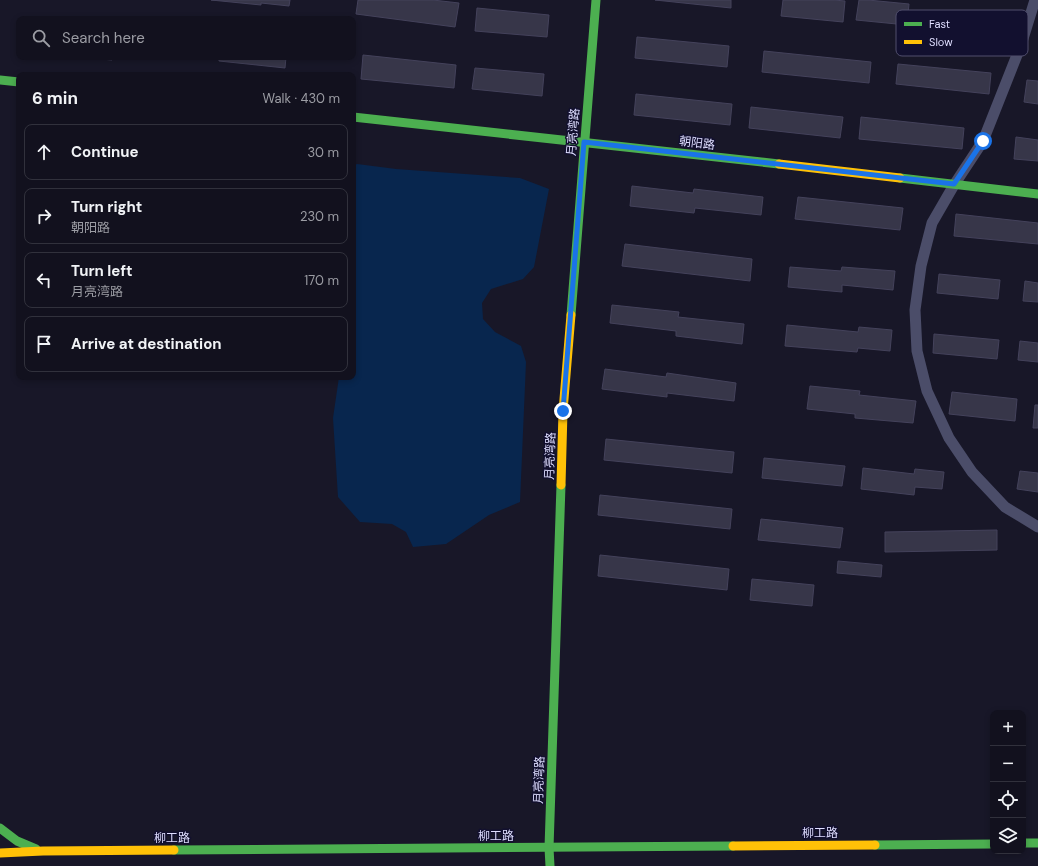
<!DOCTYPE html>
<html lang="en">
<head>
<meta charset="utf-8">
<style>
  body { margin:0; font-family:"DM Sans","Noto Sans SC",sans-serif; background:#1f1f2b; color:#f1f3f6 }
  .controls { position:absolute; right:12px; bottom:12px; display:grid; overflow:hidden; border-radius:8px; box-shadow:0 2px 6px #0003 }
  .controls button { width:36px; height:36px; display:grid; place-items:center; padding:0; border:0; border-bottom:1px solid #31313c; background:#12111e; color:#f1f3f6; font:20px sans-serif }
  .stop { position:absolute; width:12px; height:12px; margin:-9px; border:3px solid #1a73e8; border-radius:50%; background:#fff }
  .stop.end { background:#1a73e8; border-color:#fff; box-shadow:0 1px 4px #0008 }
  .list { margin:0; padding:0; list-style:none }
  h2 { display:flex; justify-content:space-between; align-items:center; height:52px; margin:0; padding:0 16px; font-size:17px }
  h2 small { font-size:13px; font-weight:400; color:#9c9da4 }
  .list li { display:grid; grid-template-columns:26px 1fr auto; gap:12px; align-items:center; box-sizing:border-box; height:56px; margin:0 8px 8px; padding:0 8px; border:1px solid #31313c; border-radius:8px }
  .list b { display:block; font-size:15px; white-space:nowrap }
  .list p { margin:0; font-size:13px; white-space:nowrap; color:#9c9da4 }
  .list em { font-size:13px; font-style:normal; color:#9c9da4 }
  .icon { flex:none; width:22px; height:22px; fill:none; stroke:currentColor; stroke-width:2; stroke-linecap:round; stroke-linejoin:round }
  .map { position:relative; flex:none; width:1038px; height:866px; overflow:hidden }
  .search { position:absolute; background:#12111e; box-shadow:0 2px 6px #0003; left:16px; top:16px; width:340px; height:44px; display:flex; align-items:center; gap:10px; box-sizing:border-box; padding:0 14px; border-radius:8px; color:#9c9da4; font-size:15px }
  .panel { position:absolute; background:#12111e; box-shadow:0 2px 6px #0003; left:16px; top:72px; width:340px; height:308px; border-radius:8px }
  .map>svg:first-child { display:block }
  .water { fill:#08264e }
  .building { fill:#373649; stroke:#44425b }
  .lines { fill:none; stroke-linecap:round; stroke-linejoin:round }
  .street { stroke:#4b4d69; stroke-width:11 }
  .fast { stroke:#4caf50; stroke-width:9 }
  .slow { stroke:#ffc107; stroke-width:9 }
  .route { stroke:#1a73e8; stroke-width:5 }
  .labels { text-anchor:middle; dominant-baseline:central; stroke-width:3; stroke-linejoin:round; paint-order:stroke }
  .street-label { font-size:12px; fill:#dfdeff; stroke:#12102f }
  .key { fill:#12102f; stroke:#504e6d; stroke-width:1 }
  .key-label { font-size:11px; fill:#dfdeff }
</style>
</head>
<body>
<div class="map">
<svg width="1038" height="866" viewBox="0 0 1038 866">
  <rect width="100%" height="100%" fill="#181728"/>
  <polygon class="water" points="357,164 396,169 520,178 549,189 534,267 523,279 491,289 482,303 483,319 495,332 521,346 526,362 520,502 489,515 446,544 413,547 406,532 392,524 360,522 338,497 333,418 339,377 353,377 353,166"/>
  <g class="building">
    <polygon points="211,0 290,0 289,6 261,3 261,5"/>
    <polygon points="358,0 433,0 459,3 455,27 356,14"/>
    <polygon points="655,0 731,0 731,8"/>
    <polygon points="783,0 834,0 845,1 843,22 781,16"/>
    <polygon points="859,0 868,0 909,4 907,25 856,20"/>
    <polygon points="477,8 549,15 547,37 475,31"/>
    <polygon points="637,37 729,46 727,67 635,58"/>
    <polygon points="764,51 871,62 869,83 762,72"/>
    <polygon points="363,55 456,65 454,88 361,79"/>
    <polygon points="80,57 113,57 112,60"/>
    <polygon points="219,57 286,57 285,68 219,61"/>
    <polygon points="898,64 991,73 989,94 896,84"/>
    <polygon points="475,68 544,74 542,96 472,89"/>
    <polygon points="1027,80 1038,81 1038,104 1024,102"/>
    <polygon points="636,94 732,104 730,125 634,115"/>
    <polygon points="751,107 843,117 840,138 749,128"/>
    <polygon points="861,117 964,128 962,149 859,139"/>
    <polygon points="1016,137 1038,140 1038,161 1014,159"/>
    <polygon points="632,186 693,193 694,189 763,197 761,215 695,208 694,213 630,206"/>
    <polygon points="798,197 903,208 900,230 795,219"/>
    <polygon points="956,214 1038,223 1038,244 954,236"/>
    <polygon points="625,244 752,259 750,281 622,266"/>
    <polygon points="790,267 841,271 842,267 895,271 893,290 842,285 842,292 788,287"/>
    <polygon points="939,274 1000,280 998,299 937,293"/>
    <polygon points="1025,281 1038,283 1038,302 1023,301"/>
    <polygon points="612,305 679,312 678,317 744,324 742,344 676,336 676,331 610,323"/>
    <polygon points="787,325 858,332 859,327 892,330 890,351 858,348 857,352 785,346"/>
    <polygon points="934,334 999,340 997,359 933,353"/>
    <polygon points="1020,341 1038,343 1038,362 1018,360"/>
    <polygon points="605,369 666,377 667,373 736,383 734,401 667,393 667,397 602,389"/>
    <polygon points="810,386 860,391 859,395 916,401 913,423 855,418 855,414 807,409"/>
    <polygon points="952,392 1017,399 1015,421 949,414"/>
    <polygon points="1035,405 1038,405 1038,428 1033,428"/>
    <polygon points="606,439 734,452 732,473 604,460"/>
    <polygon points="764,458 845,466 842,486 762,478"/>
    <polygon points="863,468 914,474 915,469 944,472 942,489 915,487 914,495 861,489"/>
    <polygon points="1020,471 1038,473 1038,492 1017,489"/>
    <polygon points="600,495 732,509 730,529 598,515"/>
    <polygon points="761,519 843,528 840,548 758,540"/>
    <polygon points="997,530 997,550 885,552 885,532"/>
    <polygon points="600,555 729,569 727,590 598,576"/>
    <polygon points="838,561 882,565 881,577 837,573"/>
    <polygon points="752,579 814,585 812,606 750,600"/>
  </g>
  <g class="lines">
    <polyline class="street" points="1035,0 1021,45 983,141 954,185 932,223 921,266 915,310 917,351 927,391 949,438 972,472 1005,507 1038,527"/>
    <g class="fast">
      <polyline points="0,80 19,82"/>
      <polyline points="353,117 779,164"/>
      <polyline points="900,178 1038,194"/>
      <polyline points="571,315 596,0"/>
      <polyline points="0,828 17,841 36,849"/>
      <polyline points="1023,843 1038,843"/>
      <polyline points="875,845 993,844"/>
      <polyline points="174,850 733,846"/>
      <polyline points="550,866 549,848 561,485"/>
    </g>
    <g class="slow">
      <polyline points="779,164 900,178"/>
      <polyline points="561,485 563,411 571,315"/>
      <polyline points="733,846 875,845"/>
      <polyline points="0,853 43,851 174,850"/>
    </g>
  </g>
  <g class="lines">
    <polyline class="route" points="563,411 584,142 954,184 983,141"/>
  </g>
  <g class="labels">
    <g class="street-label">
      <text transform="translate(573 132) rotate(-85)">月亮湾路</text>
      <text transform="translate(697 143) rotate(7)">朝阳路</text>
      <text transform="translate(550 456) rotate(-88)">月亮湾路</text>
      <text transform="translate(539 780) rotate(-88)">月亮湾路</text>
      <text x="820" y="833">柳工路</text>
      <text x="496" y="836">柳工路</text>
      <text x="172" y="838">柳工路</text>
    </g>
  </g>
  <rect x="896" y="10" width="132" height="46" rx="6" class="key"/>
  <rect x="904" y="22" width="18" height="4" fill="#4caf50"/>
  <rect x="904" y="40" width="18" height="4" fill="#ffc107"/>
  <g class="key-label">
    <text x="929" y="28">Fast</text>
    <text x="929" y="46">Slow</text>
  </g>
</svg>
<div class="controls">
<button>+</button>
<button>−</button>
<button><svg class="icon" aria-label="locate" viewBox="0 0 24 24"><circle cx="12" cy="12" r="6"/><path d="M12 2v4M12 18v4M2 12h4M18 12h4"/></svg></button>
<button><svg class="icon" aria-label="layers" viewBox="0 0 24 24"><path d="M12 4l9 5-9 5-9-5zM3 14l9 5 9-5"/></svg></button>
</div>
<div class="stop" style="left:983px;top:141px"></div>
<div class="stop end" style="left:563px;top:411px"></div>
<div class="search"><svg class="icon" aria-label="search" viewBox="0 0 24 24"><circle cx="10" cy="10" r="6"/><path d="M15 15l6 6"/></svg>Search here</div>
<section class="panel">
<h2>6 min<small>Walk · 430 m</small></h2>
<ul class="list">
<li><svg class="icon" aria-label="ahead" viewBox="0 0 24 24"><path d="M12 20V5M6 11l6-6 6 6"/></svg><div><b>Continue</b></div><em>30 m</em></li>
<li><svg class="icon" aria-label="right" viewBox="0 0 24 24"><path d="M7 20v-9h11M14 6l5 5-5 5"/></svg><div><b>Turn right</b><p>朝阳路</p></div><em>230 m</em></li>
<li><svg class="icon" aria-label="left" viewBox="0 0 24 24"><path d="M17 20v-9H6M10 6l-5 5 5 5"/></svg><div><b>Turn left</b><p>月亮湾路</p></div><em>170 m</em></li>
<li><svg class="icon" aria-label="arrive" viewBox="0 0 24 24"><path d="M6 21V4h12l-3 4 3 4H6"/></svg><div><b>Arrive at destination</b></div></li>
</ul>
</section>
</div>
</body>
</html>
